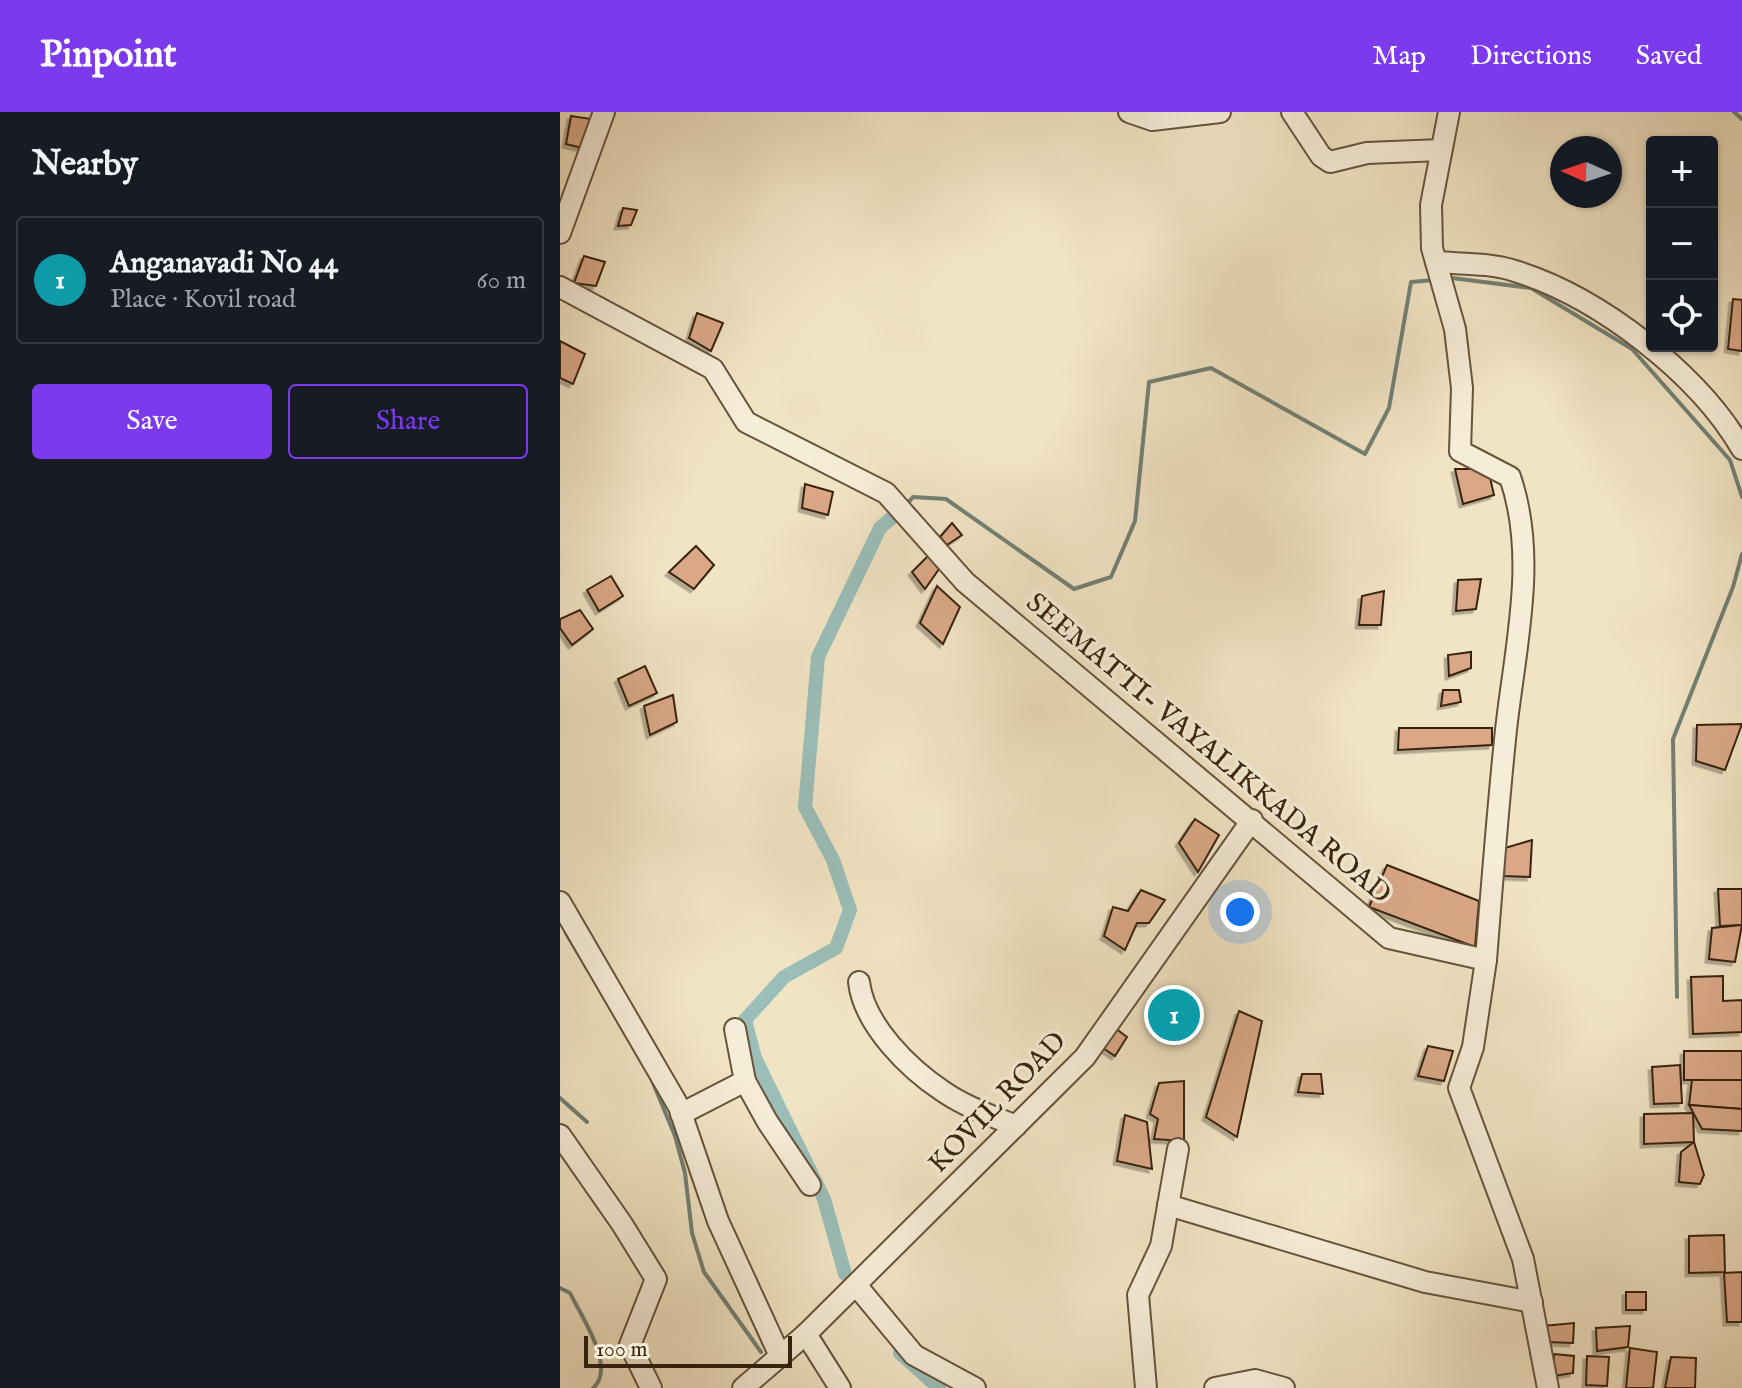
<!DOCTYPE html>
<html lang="en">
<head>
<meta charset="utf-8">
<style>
  body { margin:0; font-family:"IM FELL English",serif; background:#20242c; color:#f1f3f6 }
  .controls { position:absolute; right:24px; top:24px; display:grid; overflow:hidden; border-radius:8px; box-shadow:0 2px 6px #0004 }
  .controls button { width:72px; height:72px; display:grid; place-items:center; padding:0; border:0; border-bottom:2px solid #363941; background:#171b24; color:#f1f3f6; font:40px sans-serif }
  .compass { position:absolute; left:990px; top:24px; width:72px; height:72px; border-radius:50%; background:#171b24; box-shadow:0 2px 6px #0004; rotate:273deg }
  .scale { position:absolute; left:24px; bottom:20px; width:208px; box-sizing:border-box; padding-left:8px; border:4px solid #38240e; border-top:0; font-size:22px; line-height:28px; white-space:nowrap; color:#38240e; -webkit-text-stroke:6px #f6edd9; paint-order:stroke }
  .you { position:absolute; left:680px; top:800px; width:28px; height:28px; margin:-20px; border:6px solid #fff; border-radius:50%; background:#1a73e8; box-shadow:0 0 0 12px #1a73e833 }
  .badge { display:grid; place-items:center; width:52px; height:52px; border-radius:50%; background:#7c3aed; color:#fff; font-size:26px; font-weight:700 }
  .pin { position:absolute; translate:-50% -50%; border:4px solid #fff; box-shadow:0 2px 8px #0006 }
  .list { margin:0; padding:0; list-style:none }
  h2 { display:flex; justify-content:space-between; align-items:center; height:104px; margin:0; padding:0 32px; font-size:34px }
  h2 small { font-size:26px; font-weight:400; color:#9ea1a6 }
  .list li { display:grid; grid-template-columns:52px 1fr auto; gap:24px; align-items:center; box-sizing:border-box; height:128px; margin:0 16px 16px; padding:0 16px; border:2px solid #363941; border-radius:8px }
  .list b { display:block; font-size:30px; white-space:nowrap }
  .list p { margin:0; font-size:26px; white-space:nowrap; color:#9ea1a6 }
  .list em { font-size:26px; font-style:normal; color:#9ea1a6 }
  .actions { display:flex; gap:16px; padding:24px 32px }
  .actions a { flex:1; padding:18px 0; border:2px solid #7c3aed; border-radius:8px; text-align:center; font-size:28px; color:#7c3aed }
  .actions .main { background:#7c3aed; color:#fff }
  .icon { flex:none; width:44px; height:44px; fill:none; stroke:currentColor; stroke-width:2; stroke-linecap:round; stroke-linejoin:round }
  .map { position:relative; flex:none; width:1182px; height:1276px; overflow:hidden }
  header { display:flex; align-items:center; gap:48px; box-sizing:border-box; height:112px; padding:0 40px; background:#7c3aed; color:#fff }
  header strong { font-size:38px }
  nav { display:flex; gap:44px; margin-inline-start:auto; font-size:28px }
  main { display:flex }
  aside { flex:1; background:#171b24 }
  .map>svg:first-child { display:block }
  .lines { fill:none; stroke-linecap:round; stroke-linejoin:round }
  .stream { stroke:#738074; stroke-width:4 }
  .canal { stroke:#9bbeb8; stroke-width:14 }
  .building { fill:#daa887; stroke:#38240e; stroke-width:2; filter:url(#shadow) }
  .minor-casing { stroke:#66543c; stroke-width:24 }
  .minor { stroke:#f6edd9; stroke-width:20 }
  .labels { text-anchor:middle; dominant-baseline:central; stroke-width:7; stroke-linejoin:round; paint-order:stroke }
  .street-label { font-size:28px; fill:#38240e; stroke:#f6edd9 }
</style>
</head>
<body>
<header>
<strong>Pinpoint</strong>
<nav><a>Map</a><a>Directions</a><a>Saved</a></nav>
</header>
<main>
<aside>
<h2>Nearby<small></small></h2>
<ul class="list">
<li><span class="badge" style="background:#0f9aa8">1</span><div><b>Anganavadi No 44</b><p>Place · Kovil road</p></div><em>60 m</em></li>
</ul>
<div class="actions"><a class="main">Save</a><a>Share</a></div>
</aside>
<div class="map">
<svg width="1182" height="1276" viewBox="0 0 1182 1276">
  <defs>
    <filter id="shadow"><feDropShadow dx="-3.5" dy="3.5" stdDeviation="0" flood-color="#0004"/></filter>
  </defs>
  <rect width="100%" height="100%" fill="#f1e4c4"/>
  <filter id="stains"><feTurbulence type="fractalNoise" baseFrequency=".0025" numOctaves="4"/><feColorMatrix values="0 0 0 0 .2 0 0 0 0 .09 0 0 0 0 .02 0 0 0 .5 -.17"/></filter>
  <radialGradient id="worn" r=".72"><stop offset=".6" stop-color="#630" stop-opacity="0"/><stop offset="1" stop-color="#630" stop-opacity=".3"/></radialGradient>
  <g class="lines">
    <g class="stream">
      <polyline points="1174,0 1182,7"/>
      <polyline points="892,166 971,176 1072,237 1170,348 1182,385"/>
      <polyline points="347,392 353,385 386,387 514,477 551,465 575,409 589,270 651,256 805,342 829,296 851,170 874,168"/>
      <polyline points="6,821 28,858"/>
      <polyline points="1117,885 1113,627 1173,475 1182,442"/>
      <polyline points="91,966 115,1024 125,1061 132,1121 144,1160 201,1240"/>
      <polyline points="0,986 27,1010"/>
      <path d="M 0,1176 L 10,1181 C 21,1204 57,1256 33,1276"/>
    </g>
    <g class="canal">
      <polyline points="285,1162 264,1087 195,946 185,908 224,865 276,836 290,798 273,748 245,695 258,545 320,416 335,403"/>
      <polyline points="340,1241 379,1276"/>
    </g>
  </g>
  <g class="building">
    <polygon points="11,4 31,7 22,36 6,32"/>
    <polygon points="63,96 77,98 71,113 58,114"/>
    <polygon points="24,144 45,150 36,174 14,171"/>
    <polygon points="1173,187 1182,188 1182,239 1168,237"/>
    <polygon points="137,201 163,211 151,239 129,226"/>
    <polygon points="0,229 25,242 13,272 0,266"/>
    <polygon points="895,357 928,357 934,383 903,392"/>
    <polygon points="245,372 273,380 268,403 242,396"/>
    <polygon points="392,411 402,423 387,433 380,425"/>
    <polygon points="136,434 154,453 134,477 109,460"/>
    <polygon points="368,444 379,457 365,477 352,460"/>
    <polygon points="51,464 63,484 39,499 27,478"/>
    <polygon points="921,467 916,497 896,499 898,468"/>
    <polygon points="377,474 400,495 383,532 360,511"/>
    <polygon points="824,479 821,513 799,513 802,484"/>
    <polygon points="20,498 33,517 12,533 0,516 0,507"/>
    <polygon points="911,540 911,556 889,564 888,543"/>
    <polygon points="85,554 97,581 69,594 58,567"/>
    <polygon points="883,578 899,578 901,590 881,594"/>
    <polygon points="113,583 117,610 90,623 84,594"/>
    <polygon points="1182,612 1165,658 1136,649 1137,613"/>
    <polygon points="839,616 932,616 932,633 838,638"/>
    <polygon points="635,707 659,723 638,760 619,731"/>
    <polygon points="972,728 970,765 944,764 945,736"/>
    <polygon points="827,753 919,789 915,835 809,795"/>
    <polygon points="1158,777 1182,777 1182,813 1160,814"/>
    <polygon points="581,778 605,788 589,811 577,811 565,838 544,824 553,795 568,799"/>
    <polygon points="1182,813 1175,850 1149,847 1152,816"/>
    <polygon points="1163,864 1163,889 1182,888 1182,920 1133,922 1131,865"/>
    <polygon points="608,892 625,900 620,914 602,907"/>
    <polygon points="679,899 702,909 677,1025 646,1005"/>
    <polygon points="551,913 567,925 555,944 540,934"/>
    <polygon points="868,934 893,939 884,969 858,964"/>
    <rect x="1124" y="939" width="58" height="29"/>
    <polygon points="1120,953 1122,991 1094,992 1092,955"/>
    <polygon points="742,962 761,962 763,982 738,980"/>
    <polygon points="1132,968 1182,968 1182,997 1129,993"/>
    <polygon points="624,969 624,1029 594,1027 598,1007 590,1002 599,971"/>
    <polygon points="1129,993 1182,997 1182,1019 1142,1017"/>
    <polygon points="1133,1001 1134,1030 1084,1032 1084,1002"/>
    <polygon points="565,1003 587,1010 592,1057 557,1049"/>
    <polygon points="1134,1030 1144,1063 1140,1072 1119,1070 1121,1040"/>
    <polygon points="1164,1123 1165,1160 1129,1161 1129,1124"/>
    <polygon points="1182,1160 1182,1210 1167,1210 1164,1161"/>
    <rect x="1066" y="1180" width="20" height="18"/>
    <polygon points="1014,1211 1013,1231 987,1230 983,1214"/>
    <polygon points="1070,1214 1068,1235 1037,1239 1036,1216"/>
    <polygon points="1070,1236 1097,1240 1093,1276 1066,1276"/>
    <polygon points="994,1242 1014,1244 1013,1261 993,1264"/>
    <polygon points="1027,1244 1049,1245 1047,1274 1026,1273"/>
    <polygon points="1111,1245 1136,1246 1135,1276 1105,1276"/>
  </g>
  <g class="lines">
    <g class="minor-casing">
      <g id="minor">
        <polyline points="569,0 592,8 660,0"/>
        <polyline points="732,0 761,44 770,50 807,41 881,38"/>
        <path d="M 889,0 L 871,93 L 872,136 L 895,217 L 902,276 L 900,339 L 950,365 C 978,446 955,535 946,618 C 938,694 932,771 926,848"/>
        <polyline points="0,121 44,0"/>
        <path d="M 876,150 C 902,152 931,151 955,159 C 1039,185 1138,261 1182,337"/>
        <polyline points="0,175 153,257 186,310 326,381 405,470 829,826 926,848 913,935 899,976 963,1147 988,1276"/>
        <polyline points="0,790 119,995 158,1109 220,1244"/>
        <path d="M 299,870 C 304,913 349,957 384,980 C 406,995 432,1004 456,1014"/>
        <polyline points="175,917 185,969"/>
        <polyline points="121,1002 185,969 207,1009 250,1073"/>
        <polyline points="0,1023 62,1112 96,1167 70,1233 91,1276"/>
        <polyline points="608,1093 865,1170 972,1190"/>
        <polyline points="296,1173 354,1243 415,1276"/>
        <polyline points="246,1222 280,1276"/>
        <polyline points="183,1276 246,1222 525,945 692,708"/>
        <polyline points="586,1276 578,1183 601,1134 618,1037"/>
        <polyline points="655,1276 695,1268 724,1276"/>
      </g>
    </g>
    <use href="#minor" class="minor"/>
  </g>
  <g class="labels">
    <g class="street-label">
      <text transform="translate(648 637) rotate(40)">SEEMATTI- VAYALIKKADA ROAD</text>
      <text transform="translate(438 991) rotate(-46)">KOVIL ROAD</text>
    </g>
  </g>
  <rect width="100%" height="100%" filter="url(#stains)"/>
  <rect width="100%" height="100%" fill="url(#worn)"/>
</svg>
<div class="controls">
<button>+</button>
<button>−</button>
<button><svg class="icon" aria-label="locate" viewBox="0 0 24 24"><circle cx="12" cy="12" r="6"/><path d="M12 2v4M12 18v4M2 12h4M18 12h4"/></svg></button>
</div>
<svg class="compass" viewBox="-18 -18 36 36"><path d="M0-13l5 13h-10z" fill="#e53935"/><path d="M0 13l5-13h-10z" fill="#9ea1a6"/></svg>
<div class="scale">100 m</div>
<div class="you"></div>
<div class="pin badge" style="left:614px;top:903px;background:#0f9aa8">1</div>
</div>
</main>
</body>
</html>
